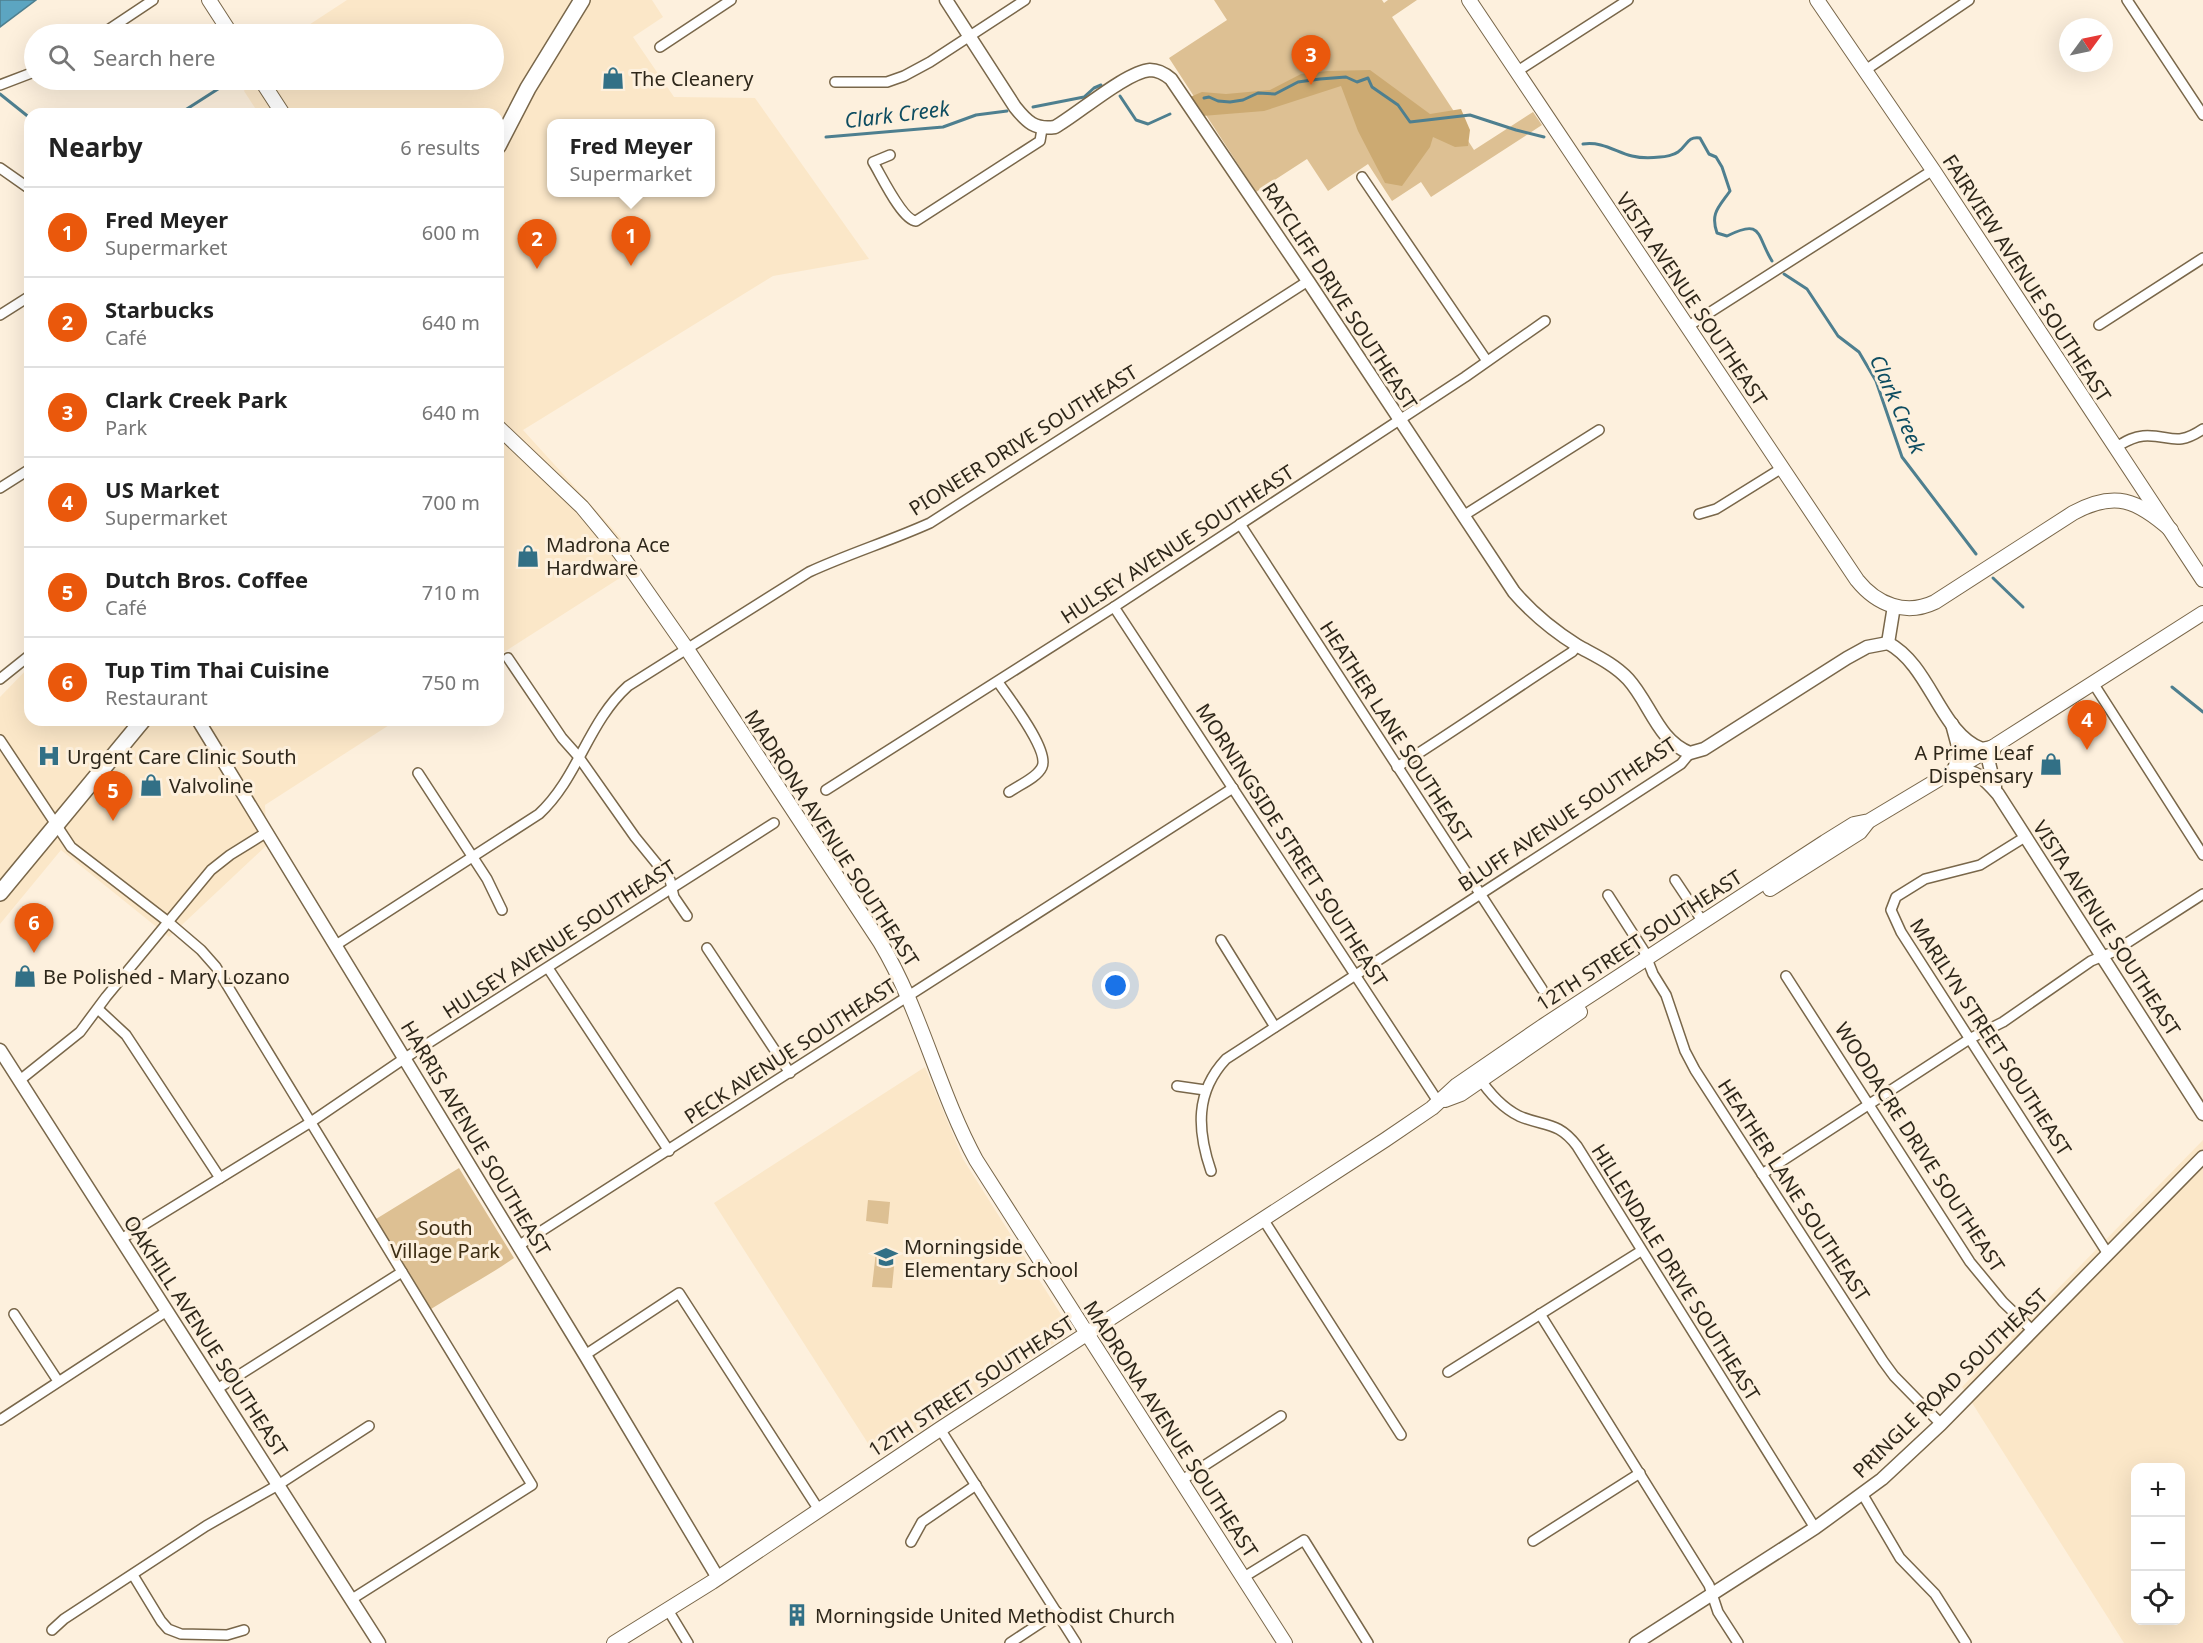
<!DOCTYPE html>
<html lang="en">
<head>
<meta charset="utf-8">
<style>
  body { margin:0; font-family:"Noto Sans",sans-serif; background:#f2f2f2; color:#222 }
  .controls { position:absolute; right:18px; bottom:18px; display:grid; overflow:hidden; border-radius:12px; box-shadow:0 6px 24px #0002 }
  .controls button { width:54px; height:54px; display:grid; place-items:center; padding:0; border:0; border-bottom:2px solid #e0e0e0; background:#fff; color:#222; font:30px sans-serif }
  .compass { position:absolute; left:2059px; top:18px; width:54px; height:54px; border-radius:50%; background:#fff; box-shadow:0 6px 24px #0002; rotate:57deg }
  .you { position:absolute; left:1116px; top:986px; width:21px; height:21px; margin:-15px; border:4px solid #fff; border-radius:50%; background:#1a73e8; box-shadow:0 0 0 9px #1a73e833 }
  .badge { display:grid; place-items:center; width:39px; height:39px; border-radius:50%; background:#ea580c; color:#fff; font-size:20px; font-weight:700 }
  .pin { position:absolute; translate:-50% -50px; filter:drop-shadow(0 2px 3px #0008) }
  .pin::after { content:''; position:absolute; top:32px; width:21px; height:18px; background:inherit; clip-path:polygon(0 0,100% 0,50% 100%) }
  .popup { position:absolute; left:547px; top:119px; width:168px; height:78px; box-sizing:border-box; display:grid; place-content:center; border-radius:12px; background:#fff; filter:drop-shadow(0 2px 4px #0005); font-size:20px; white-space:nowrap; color:#767676 }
  .popup b { font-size:22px; color:#222 }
  .popup::after { content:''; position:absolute; left:50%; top:100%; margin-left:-12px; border:12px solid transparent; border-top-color:#fff }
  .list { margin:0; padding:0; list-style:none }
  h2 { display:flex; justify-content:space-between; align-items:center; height:78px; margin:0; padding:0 24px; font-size:26px }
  h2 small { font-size:20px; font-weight:400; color:#767676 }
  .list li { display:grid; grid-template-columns:39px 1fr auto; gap:18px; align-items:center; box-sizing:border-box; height:90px; padding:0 24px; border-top:2px solid #e0e0e0 }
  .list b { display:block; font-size:22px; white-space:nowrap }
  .list p { margin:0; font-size:20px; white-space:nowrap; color:#767676 }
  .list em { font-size:20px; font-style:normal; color:#767676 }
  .icon { flex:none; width:33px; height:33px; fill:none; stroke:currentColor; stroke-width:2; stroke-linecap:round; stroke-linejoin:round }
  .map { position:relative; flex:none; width:2203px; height:1643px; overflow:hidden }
  .search { position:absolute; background:#fff; box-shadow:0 6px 24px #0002; left:24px; top:24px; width:480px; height:66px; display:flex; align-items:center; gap:15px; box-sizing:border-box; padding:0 21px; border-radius:33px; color:#767676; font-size:22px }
  .panel { position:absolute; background:#fff; box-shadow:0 6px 24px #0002; left:24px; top:108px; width:480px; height:618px; border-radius:18px }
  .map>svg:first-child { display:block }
  .built { fill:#fbe7c8; fill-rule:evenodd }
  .green { fill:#ddc093 }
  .forest { fill:#ccaa72 }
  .water { fill:#5ca5c1; stroke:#4e7f8f; stroke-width:1.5 }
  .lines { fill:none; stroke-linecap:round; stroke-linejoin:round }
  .stream { stroke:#4e7f8f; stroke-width:3 }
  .minor-casing { stroke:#79674a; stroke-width:12 }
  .tertiary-casing { stroke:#79674a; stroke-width:15 }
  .secondary-casing { stroke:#79674a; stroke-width:16 }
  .primary-casing { stroke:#79674a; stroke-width:18 }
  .minor { stroke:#fff; stroke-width:9 }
  .tertiary { stroke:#fff; stroke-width:12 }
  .secondary { stroke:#fff; stroke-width:14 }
  .primary { stroke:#fff; stroke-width:15 }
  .labels { text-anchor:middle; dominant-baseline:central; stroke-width:6; stroke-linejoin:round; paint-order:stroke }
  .poi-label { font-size:20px; fill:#2e271a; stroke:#fdf0dd; text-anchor:start }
  .street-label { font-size:20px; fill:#2e271a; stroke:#fdf0dd }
  .park-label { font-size:20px; fill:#3d2e14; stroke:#fdf0dd }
  .water-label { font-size:21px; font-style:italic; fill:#0e4d61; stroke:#fdf0dd }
</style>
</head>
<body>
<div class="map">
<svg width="2203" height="1643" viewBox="0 0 2203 1643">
  <rect width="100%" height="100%" fill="#fdf0dd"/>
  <g class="built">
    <path d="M 347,0 L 652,0 L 663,17 L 633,37 L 674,97 L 755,98 L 869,259 L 773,276 L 523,430 L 621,538 L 623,576 L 498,656 L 498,114 L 259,114 L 244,91 L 251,80 L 494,80 L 494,34 L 295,34 ZM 552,124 L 710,124 L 710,192 L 552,192 Z"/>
    <polygon points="30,666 30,720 397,720 265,805 267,845 169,937 61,850 0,924 0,697"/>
    <polygon points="925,1067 963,1159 1067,1324 1068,1331 1062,1338 878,1459 714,1203"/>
    <path d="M 2203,1140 L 2203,1643 L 2124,1643 L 1962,1387 ZM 2136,1468 L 2180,1468 L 2180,1620 L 2136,1620 Z"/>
  </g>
  <g class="green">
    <polygon points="1214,0 1382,0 1384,3 1388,0 1417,0 1392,17 1455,113 1452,116 1474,150 1533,112 1542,125 1431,197 1421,182 1392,201 1368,164 1328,191 1307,159 1256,192 1169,58 1227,20"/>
    <path d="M 459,1168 L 514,1258 C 487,1277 459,1291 431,1309 L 376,1219 Z"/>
    <polygon points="868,1200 890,1202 888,1224 866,1221"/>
    <polygon points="876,1252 895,1257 892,1288 872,1287"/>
  </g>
  <polygon class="forest" points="1370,70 1430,114 1461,109 1470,130 1468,146 1455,147 1433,137 1430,147 1402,186 1385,183 1358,131 1341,86 1264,111 1202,116 1190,97 1202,92 1226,94 1270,90 1301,74 1328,71"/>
  <polygon class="water" points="0,0 36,0 0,27"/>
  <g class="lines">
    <g class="stream">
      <polyline points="0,94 30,118"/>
      <polyline points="1120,96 1136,120 1148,124 1170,114"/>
      <polyline points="1204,98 1209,97 1218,101 1230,102 1243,100 1258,93 1275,94 1298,82 1320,79 1346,77 1357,82 1368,78 1372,87 1398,105 1410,122 1470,115 1516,130 1544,137"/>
      <polyline points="1033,107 1084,97 1094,88 1101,85"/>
      <polyline points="179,114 232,80"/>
      <polyline points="826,137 943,127 976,115 1007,111"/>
      <path d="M 1583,144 C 1602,141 1616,152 1632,156 C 1640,158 1652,158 1660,157 C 1665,157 1674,155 1678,152 C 1687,146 1687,136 1700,138 L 1709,154 L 1716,157 L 1722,167 L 1730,191 C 1719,207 1710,213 1717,233 L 1727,236 C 1763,218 1756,235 1772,261"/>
      <polyline points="1784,274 1807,289 1838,336 1859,352 1876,381 1902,457 1976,554"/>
      <polyline points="1993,578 2023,607"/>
      <polyline points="2172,687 2203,712"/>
    </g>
    <g class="minor-casing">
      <g id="minor">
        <polyline points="2127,0 2203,115"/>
        <polyline points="102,34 153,0"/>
        <polyline points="660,47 731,0"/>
        <polyline points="1864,71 1969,0"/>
        <polyline points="1516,72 1628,0"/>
        <polyline points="835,82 887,82 904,76 930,62 1025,0"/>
        <polyline points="0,85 34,72"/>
        <path d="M 890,155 L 873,162 C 881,175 902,220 916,221 L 1040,141 L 1042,129"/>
        <polyline points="0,168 30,189"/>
        <polyline points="1362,177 1487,361"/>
        <polyline points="0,315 30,296"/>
        <polyline points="2099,325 2203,258"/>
        <polyline points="1687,327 1933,170"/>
        <path d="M 2116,447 C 2125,442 2132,437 2143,436 C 2170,434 2175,448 2203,429"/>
        <polyline points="0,488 30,469"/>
        <polyline points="1699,514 1716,509 1782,468"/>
        <polyline points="1463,516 1599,430"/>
        <polyline points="1240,524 1542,989"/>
        <polyline points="1114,607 1439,1103"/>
        <polyline points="508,658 562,738 578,756 635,837 670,880 674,897 687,916"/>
        <polyline points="0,679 30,655"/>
        <path d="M 998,682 C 1008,697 1050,750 1042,767 C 1037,778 1019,785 1009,792"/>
        <polyline points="2093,683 2203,855"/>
        <polyline points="0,740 71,847 167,921 201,950 216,967 532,1485 352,1599"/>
        <path d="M 1397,767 C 1456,730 1513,690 1572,652 L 1578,645"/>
        <polyline points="418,773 487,879 502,910"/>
        <polyline points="826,790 1114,607 1465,377 1545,321"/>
        <polyline points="2025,837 1980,865 1925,879 1896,897 1891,910 1901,932 2108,1254"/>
        <polyline points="1675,880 1703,922"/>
        <polyline points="1608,895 1644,951 1653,974 1666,995 1685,1051 1695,1070 1883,1361 1894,1376 1941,1424"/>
        <polyline points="1221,940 1275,1027"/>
        <path d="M 336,945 L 539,814 C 578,778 588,722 628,686 L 809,572 C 848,554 890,541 930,523 L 1308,281"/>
        <polyline points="707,948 790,1073"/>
        <polyline points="548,968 669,1151"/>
        <polyline points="1786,976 1970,1262 2003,1302 2032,1330"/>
        <polyline points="98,1009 126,1035 220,1178"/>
        <path d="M 1478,1076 C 1489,1093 1501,1107 1519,1116 C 1545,1127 1558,1121 1577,1146 L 1815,1528"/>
        <polyline points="20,1080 80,1032 106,997 211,870 230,855 267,832"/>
        <polyline points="1177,1086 1205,1090"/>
        <path d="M 1211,1171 C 1197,1130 1195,1092 1226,1059 L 1681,764 L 1690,753"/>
        <polyline points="1762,1174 1971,1038 2003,1022 2091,961 2113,952 2203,894"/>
        <polyline points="1263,1219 1401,1435"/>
        <polyline points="121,1239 311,1122 405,1058 774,823"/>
        <polyline points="518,1246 1233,788"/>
        <polyline points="14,1314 58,1381"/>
        <polyline points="1540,1314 1709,1585 1718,1612 1738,1643"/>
        <polyline points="585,1355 679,1293 819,1510"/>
        <polyline points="1448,1372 1641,1251"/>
        <polyline points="217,1389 402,1272"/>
        <polyline points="0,1420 167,1311"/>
        <polyline points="940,1429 1076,1643"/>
        <polyline points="1182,1480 1281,1416"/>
        <polyline points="1863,1495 1900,1558 1935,1594 1966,1643"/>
        <polyline points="1533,1541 1640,1473"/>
        <polyline points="911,1542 922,1522 976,1485"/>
        <polyline points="133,1575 161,1621 168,1629 181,1634 227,1635 244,1630"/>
        <polyline points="1244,1577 1304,1540 1368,1643"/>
        <polyline points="668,1610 688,1643"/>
        <polyline points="52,1630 64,1619 206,1526 278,1485 369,1426"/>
        <polyline points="1010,1643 1057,1612"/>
      </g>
    </g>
    <g class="tertiary-casing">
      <g id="tertiary">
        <path d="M 946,0 L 1015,107 C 1027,122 1035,130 1055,127 C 1078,114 1126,72 1150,70 C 1158,70 1165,74 1171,79 L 1308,281 L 1514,592 C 1533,614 1554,631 1578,646 C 1596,656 1614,664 1628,679 C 1650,703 1658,741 1690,753 L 1704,749 L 1847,658 L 1867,647 L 1888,643"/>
        <path d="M 1888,643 C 1931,666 1940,734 1982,749 L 1992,747"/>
        <polyline points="1888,643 1894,606"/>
        <polyline points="198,720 585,1355 718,1578"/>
        <path d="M 1952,724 L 1959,750 L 1954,770 C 1975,769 1984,778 1998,794 L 2203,1114"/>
        <polyline points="1995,787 1989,763 1996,745"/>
        <polyline points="0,1050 379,1643"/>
        <polyline points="1636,1643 1815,1528 1882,1479 1941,1424 2203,1157"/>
      </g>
    </g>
    <g class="secondary-casing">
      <g id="secondary">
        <polyline points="209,0 231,34"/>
        <path d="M 1469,0 L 1857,580 C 1877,605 1906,616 1935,602 L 2073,513 C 2115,490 2137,500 2171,530"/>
        <polyline points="1817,0 1933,170 2203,580"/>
        <polyline points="261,80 283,114"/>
        <path d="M 498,427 L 582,507 L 620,553 L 687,649 L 880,942 C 921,1010 938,1090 976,1160 L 1285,1643"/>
        <polyline points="1770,889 1860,832 1867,823"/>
        <polyline points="1445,1100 1461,1094 1580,1012"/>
        <polyline points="614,1643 712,1582 940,1429 1385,1140 1432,1108 1457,1085 1543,1026 1825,842 1854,824 1869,821 1996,745 2203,613"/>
      </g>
    </g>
    <g class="primary-casing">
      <g id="primary">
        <polyline points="498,146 528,88 582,0"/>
        <polyline points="0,893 143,720"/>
      </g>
    </g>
    <use href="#minor" class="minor"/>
    <use href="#tertiary" class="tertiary"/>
    <use href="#secondary" class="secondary"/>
    <use href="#primary" class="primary"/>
  </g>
  <defs>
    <g id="shop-bare" transform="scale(1.8)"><path d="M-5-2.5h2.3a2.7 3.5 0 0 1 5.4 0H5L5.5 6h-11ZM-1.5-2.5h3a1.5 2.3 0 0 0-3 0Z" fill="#327086" stroke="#fdf0dd" stroke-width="2.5" paint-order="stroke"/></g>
    <g id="hospital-bare" transform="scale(1.8)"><path d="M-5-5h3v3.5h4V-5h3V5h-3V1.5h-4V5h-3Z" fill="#327086" stroke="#fdf0dd" stroke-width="2.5" paint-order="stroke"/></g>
    <g id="school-bare" transform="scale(1.8)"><path d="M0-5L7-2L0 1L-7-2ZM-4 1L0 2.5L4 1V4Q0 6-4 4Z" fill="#327086" stroke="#fdf0dd" stroke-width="2.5" paint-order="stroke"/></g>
    <g id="building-bare" transform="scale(1.8)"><path d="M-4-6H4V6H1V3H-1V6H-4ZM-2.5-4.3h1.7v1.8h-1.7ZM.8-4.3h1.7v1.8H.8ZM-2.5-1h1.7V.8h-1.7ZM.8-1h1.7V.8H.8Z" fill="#327086" stroke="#fdf0dd" stroke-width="2.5" paint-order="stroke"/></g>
  </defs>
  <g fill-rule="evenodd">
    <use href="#shop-bare" x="613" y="78"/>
    <use href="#shop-bare" x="528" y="556"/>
    <use href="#hospital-bare" x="49" y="756"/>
    <use href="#shop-bare" x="2051" y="764"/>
    <use href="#shop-bare" x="151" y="785"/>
    <use href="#shop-bare" x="25" y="976"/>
    <use href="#school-bare" x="886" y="1257"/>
    <use href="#building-bare" x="797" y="1615"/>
  </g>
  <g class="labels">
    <g class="poi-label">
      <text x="631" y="78">The Cleanery</text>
      <text x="546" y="544">Madrona Ace<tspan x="546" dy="23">Hardware</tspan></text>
      <text x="2033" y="752" text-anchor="end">A Prime Leaf<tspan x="2033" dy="23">Dispensary</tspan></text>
      <text x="67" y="756">Urgent Care Clinic South</text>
      <text x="169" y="785">Valvoline</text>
      <text x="43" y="976">Be Polished - Mary Lozano</text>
      <text x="904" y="1246">Morningside<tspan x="904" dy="23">Elementary School</tspan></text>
      <text x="815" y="1615">Morningside United Methodist Church</text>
    </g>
    <g class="street-label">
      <text transform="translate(2027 278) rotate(57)">FAIRVIEW AVENUE SOUTHEAST</text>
      <text transform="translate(1340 296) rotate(57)">RATCLIFF DRIVE SOUTHEAST</text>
      <text transform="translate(1692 299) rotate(56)">VISTA AVENUE SOUTHEAST</text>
      <text transform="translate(1023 440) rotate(-32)">PIONEER DRIVE SOUTHEAST</text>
      <text transform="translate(1177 544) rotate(-33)">HULSEY AVENUE SOUTHEAST</text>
      <text transform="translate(1396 732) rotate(57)">HEATHER LANE SOUTHEAST</text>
      <text transform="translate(1567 814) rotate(-34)">BLUFF AVENUE SOUTHEAST</text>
      <text transform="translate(832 838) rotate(57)">MADRONA AVENUE SOUTHEAST</text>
      <text transform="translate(1292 845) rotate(57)">MORNINGSIDE STREET SOUTHEAST</text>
      <text transform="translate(2107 928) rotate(57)">VISTA AVENUE SOUTHEAST</text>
      <text transform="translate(559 939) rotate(-33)">HULSEY AVENUE SOUTHEAST</text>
      <text transform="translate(1639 940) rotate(-33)">12TH STREET SOUTHEAST</text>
      <text transform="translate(1991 1037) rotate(57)">MARILYN STREET SOUTHEAST</text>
      <text transform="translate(790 1051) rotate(-33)">PECK AVENUE SOUTHEAST</text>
      <text transform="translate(476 1138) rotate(59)">HARRIS AVENUE SOUTHEAST</text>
      <text transform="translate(1920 1147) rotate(57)">WOODACRE DRIVE SOUTHEAST</text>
      <text transform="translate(1794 1190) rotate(57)">HEATHER LANE SOUTHEAST</text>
      <text transform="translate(1676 1272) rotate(58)">HILLENDALE DRIVE SOUTHEAST</text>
      <text transform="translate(206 1336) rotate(57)">OAKHILL AVENUE SOUTHEAST</text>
      <text transform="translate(1950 1383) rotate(-44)">PRINGLE ROAD SOUTHEAST</text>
      <text transform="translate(971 1386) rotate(-33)">12TH STREET SOUTHEAST</text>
      <text transform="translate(1171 1429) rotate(57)">MADRONA AVENUE SOUTHEAST</text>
    </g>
    <g class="park-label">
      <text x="445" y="1227">South<tspan x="445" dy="23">Village Park</tspan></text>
    </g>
    <g class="water-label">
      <text transform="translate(897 114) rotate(-7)">Clark Creek</text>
      <text transform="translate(1898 404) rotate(66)">Clark Creek</text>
    </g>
  </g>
</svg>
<div class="controls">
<button>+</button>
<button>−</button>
<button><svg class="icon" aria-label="locate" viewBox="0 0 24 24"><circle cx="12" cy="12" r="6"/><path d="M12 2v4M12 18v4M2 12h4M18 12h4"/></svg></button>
</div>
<svg class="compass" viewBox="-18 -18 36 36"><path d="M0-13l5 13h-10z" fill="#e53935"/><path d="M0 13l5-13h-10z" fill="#767676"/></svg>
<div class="you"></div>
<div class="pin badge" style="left:631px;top:266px">1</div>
<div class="popup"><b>Fred Meyer</b>Supermarket</div>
<div class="pin badge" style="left:537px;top:269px">2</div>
<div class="pin badge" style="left:1311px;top:85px">3</div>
<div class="pin badge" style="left:2087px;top:750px">4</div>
<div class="pin badge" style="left:113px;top:821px">5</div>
<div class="pin badge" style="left:34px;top:953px">6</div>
<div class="search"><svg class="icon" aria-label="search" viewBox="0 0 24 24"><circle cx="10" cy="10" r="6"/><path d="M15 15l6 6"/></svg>Search here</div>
<section class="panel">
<h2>Nearby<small>6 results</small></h2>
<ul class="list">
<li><span class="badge">1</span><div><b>Fred Meyer</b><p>Supermarket</p></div><em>600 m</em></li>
<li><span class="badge">2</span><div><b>Starbucks</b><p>Café</p></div><em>640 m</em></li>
<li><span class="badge">3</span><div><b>Clark Creek Park</b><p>Park</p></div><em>640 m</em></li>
<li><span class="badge">4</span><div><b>US Market</b><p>Supermarket</p></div><em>700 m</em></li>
<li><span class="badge">5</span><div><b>Dutch Bros. Coffee</b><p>Café</p></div><em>710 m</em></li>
<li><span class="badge">6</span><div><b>Tup Tim Thai Cuisine</b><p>Restaurant</p></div><em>750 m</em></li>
</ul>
</section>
</div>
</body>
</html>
